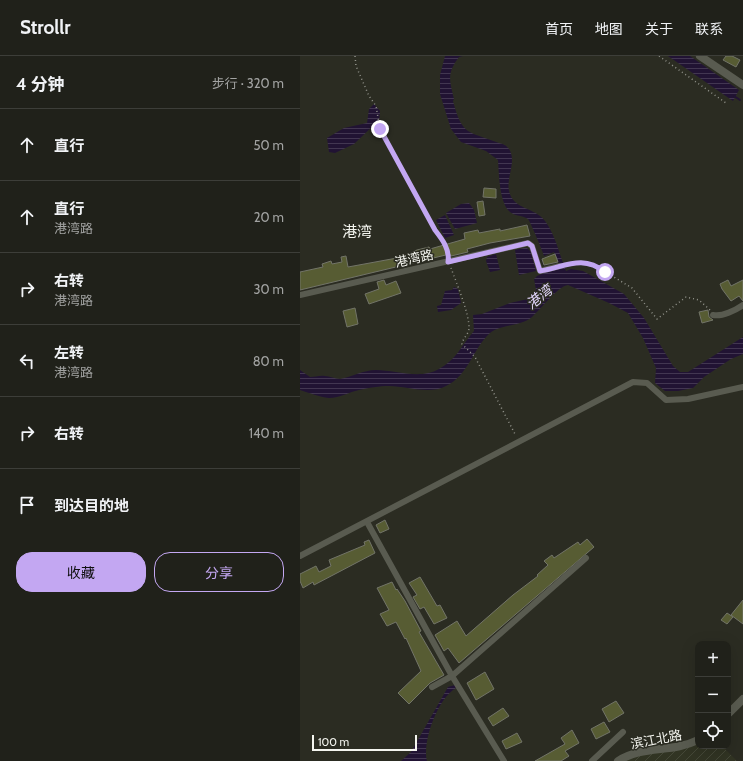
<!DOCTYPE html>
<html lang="zh">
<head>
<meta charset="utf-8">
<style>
  body { margin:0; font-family:Cabin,"Noto Sans SC",sans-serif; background:#2d2e27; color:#f1f3f6 }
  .controls { position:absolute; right:12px; bottom:12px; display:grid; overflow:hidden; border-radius:8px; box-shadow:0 4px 16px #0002 }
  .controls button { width:36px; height:36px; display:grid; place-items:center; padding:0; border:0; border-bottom:1px solid #3d3e39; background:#20211a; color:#f1f3f6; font:20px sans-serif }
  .scale { position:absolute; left:12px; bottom:10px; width:105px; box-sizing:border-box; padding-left:4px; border:2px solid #f4f5ef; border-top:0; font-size:11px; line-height:14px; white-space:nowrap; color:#f4f5ef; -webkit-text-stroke:3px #2b2c22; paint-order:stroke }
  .stop { position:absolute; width:12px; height:12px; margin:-9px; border:3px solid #c3a7f2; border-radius:50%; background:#fff }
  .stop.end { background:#c3a7f2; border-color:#fff; box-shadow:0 1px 4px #0008 }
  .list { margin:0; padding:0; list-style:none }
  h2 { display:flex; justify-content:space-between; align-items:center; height:52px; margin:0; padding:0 16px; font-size:17px }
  h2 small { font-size:13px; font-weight:400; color:#a2a3a2 }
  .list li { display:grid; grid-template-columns:26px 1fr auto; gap:12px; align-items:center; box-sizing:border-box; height:72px; padding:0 16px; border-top:1px solid #3d3e39 }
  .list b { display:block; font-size:15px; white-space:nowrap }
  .list p { margin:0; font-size:13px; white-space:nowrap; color:#a2a3a2 }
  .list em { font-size:13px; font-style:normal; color:#a2a3a2 }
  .actions { display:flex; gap:8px; padding:12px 16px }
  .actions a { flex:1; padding:9px 0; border:1px solid #c3a7f2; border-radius:16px; text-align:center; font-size:14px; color:#c3a7f2 }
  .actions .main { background:#c3a7f2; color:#111 }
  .icon { flex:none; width:22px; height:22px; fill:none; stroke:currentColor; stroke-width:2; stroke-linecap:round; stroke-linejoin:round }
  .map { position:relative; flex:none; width:443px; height:705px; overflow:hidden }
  header { display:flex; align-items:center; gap:24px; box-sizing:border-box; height:56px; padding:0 20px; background:#20211a; border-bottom:1px solid #3d3e39 }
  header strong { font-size:19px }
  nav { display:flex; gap:22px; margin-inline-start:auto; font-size:14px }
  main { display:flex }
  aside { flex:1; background:#20211a }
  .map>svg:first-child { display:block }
  .industrial { fill:url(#industrial-furrows) }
  .water { fill:url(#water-rules) }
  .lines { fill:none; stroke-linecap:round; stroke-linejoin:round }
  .stream { stroke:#211333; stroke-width:2 }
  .building { fill:#575c33; stroke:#727468 }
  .path { stroke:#92938b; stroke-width:1.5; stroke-dasharray:1 3; stroke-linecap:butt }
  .minor { stroke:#595b50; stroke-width:6 }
  .tertiary { stroke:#595b50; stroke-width:8 }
  .route { stroke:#c3a7f2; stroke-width:5 }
  .labels { text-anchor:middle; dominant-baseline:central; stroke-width:3; stroke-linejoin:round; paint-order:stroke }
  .street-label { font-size:13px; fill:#f4f5ef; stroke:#2b2c22 }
  .water-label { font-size:14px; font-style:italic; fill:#e2d5fc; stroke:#2b2c22 }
  .quarter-label { font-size:15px; fill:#f4f5ef; stroke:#2b2c22 }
</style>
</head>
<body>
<header>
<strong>Strollr</strong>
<nav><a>首页</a><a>地图</a><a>关于</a><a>联系</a></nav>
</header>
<main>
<aside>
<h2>4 分钟<small>步行 · 320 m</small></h2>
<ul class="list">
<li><svg class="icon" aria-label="ahead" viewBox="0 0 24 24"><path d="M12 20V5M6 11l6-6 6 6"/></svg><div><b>直行</b></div><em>50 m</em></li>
<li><svg class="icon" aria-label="ahead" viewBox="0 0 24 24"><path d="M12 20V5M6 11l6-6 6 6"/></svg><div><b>直行</b><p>港湾路</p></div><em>20 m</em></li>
<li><svg class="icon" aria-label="right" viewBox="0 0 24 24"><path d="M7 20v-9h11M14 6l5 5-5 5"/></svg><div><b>右转</b><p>港湾路</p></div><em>30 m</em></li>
<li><svg class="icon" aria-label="left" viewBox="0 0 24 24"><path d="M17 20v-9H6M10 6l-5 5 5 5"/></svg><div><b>左转</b><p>港湾路</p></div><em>80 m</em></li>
<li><svg class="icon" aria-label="right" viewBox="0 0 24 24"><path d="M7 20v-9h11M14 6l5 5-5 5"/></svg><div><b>右转</b></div><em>140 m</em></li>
<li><svg class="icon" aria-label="arrive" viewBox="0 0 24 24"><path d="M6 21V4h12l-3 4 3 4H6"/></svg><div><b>到达目的地</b></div></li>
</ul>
<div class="actions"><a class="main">收藏</a><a>分享</a></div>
</aside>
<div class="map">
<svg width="443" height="705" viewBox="0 0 443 705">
  <defs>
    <pattern id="industrial-furrows" width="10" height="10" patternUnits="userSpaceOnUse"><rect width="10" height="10" fill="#313423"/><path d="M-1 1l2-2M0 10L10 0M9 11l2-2" fill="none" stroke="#454838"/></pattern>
    <pattern id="water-rules" width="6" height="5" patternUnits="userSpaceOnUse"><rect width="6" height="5" fill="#211333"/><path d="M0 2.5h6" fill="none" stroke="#423651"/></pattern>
  </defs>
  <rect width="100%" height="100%" fill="#2b2c22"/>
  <polygon class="industrial" points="398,687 398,690 422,690 437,705 324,705 340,699"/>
  <g class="water">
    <path d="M 145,0 L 163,0 L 159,1 C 146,18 150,25 154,43 L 153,45 C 162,80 168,75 199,87 C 203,88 206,89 209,93 C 217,105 206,122 209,135 C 213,154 235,151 245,165 C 256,180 259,198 266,215 L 271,213 L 283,215 L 324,238 L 344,262 L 373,310 L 380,316 L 388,316 L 443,281 L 443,298 L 431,303 L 404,321 L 393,332 L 378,335 L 365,335 L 355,327 L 356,312 L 343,282 L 328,257 L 309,247 L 268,229 C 258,230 241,253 232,261 C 220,271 200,268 190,277 C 173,292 169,319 146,330 C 129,339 107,330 89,330 C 80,330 68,332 59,334 C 49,336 40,342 29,342 C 19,341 10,337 0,334 L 0,314 L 10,321 C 15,321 20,319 25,320 C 30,320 35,323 40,323 C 52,321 63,314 76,314 C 95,314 120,324 139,313 C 156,304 162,289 174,275 L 173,259 L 182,258 L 210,247 L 228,243 L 236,234 L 234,223 L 237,220 L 260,210 L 254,196 L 244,200 C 243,196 230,165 228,163 C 222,159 213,160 209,155 C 199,145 199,116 198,104 L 186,95 L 161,86 L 151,73 L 140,38 L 140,19 Z"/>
    <polygon points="368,0 390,0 439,34 433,45"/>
    <polygon points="74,48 80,55 79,67 75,68 54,88 35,97 29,96 27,82 44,72 67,67 69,53"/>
    <polygon points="169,147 174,154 177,167 155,173 146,157 161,148"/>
    <polygon points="145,159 154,179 145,182 136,164"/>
    <polygon points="224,192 227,192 231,196 236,215 219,219 215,194"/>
    <polygon points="196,198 200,214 190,216 186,205 187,201"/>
    <polygon points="154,231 158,233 161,247 151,254 138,256 137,250 141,249 145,235 152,234"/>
    <path d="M 155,629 L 156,632 C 138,642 122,685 127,705 L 101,705 L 111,696 L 148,631 Z"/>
  </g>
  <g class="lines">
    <polyline class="stream" points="434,40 440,44"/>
  </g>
  <g class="building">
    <polygon points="426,0 432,0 440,4 436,11 423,4"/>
    <polygon points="184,132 196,133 196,142 183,141"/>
    <polygon points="183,145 185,159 179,160 177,146"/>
    <polygon points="227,169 230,180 190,187 167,193 168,196 151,200 150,198 0,234 0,216 23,211 22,208 31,205 32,208 42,206 41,201 46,200 48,211 97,202 112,197 112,196 117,194 129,191 130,193 165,183 164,177 178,174 179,177 200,173 200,175"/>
    <polygon points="255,198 258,206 244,209 242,203"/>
    <polygon points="84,224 86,229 96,225 101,237 69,248 65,238 79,233 77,226"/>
    <polygon points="428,224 431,230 443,224 443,245 439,240 431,245 422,233 420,228"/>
    <polygon points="55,252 58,268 47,271 43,255"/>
    <polygon points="408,254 409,261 413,264 402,267 399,256"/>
    <polygon points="85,464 89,473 80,477 76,469"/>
    <polygon points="287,483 294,491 159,607 148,592 144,595 135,579 157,565 166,580 213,539 238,520 237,519 248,509 244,505 252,499 254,502 278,486 280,489"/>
    <polygon points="69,484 75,497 14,529 13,526 3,532 0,525 0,518 16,510 19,516 31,510 29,504 65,489 64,486"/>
    <polygon points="120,521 137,550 140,549 147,562 134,568 124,551 120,553 113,541 117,539 109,527"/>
    <polygon points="92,526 96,534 97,533 105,545 121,575 119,576 144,619 130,627 109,648 98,637 121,615 106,582 105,583 96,566 87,570 80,558 89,554 77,532"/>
    <polygon points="443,544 443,568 431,559"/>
    <polygon points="427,557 433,561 427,568 421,564"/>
    <polygon points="185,616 194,633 176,644 167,627"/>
    <polygon points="316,645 324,657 309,666 302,653"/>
    <polygon points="203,652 209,660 193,670 188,662"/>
    <polygon points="304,666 310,676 296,683 291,673"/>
    <polygon points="272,674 279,687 265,695 269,700 261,705 235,705 265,688 261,682"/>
    <polygon points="217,677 222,686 206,693 202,685"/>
  </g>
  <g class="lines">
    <g class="path">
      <polyline points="55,0 56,10 69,40 76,50 80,73 135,174 143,185 148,199"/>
      <polyline points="359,0 426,47"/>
      <polyline points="266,208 278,206 299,212 332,232 357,263 386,241 399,244 410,254"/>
      <path d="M 151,212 C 156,226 170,259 169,273 C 168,279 163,282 162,288 L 175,301 L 216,380"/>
    </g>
    <g class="minor">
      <polyline points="0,239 228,187 232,190 240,215 260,210"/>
      <path d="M 413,259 C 422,261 436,254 443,249"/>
      <polyline points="67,466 152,620 204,705"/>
      <polyline points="0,500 333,326 347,327 366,344 388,343 443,331"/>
      <polyline points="132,631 152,620 286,502"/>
      <polyline points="292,705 323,676"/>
    </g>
    <g class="tertiary">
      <polyline points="400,0 443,29"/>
      <polyline points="428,658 443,643"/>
      <path d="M 318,705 C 343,689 372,697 398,684"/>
    </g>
  </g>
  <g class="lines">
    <path class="route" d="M 80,73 L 135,174 C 142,183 150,193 148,206 L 228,187 L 232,190 L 240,215 C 265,211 282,198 305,216"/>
  </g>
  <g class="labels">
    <g class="street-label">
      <text transform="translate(114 202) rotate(-13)">港湾路</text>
      <text transform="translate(356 683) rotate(-11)">滨江北路</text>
    </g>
    <g class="water-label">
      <text transform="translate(239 241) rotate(-39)">港湾</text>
    </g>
    <g class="quarter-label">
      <text x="57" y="176">港湾</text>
    </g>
  </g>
</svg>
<div class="controls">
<button>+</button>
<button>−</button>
<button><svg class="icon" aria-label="locate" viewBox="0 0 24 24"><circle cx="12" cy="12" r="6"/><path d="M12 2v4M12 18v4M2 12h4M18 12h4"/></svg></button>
</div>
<div class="scale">100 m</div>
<div class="stop" style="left:305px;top:216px"></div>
<div class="stop end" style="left:80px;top:73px"></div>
</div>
</main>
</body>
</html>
